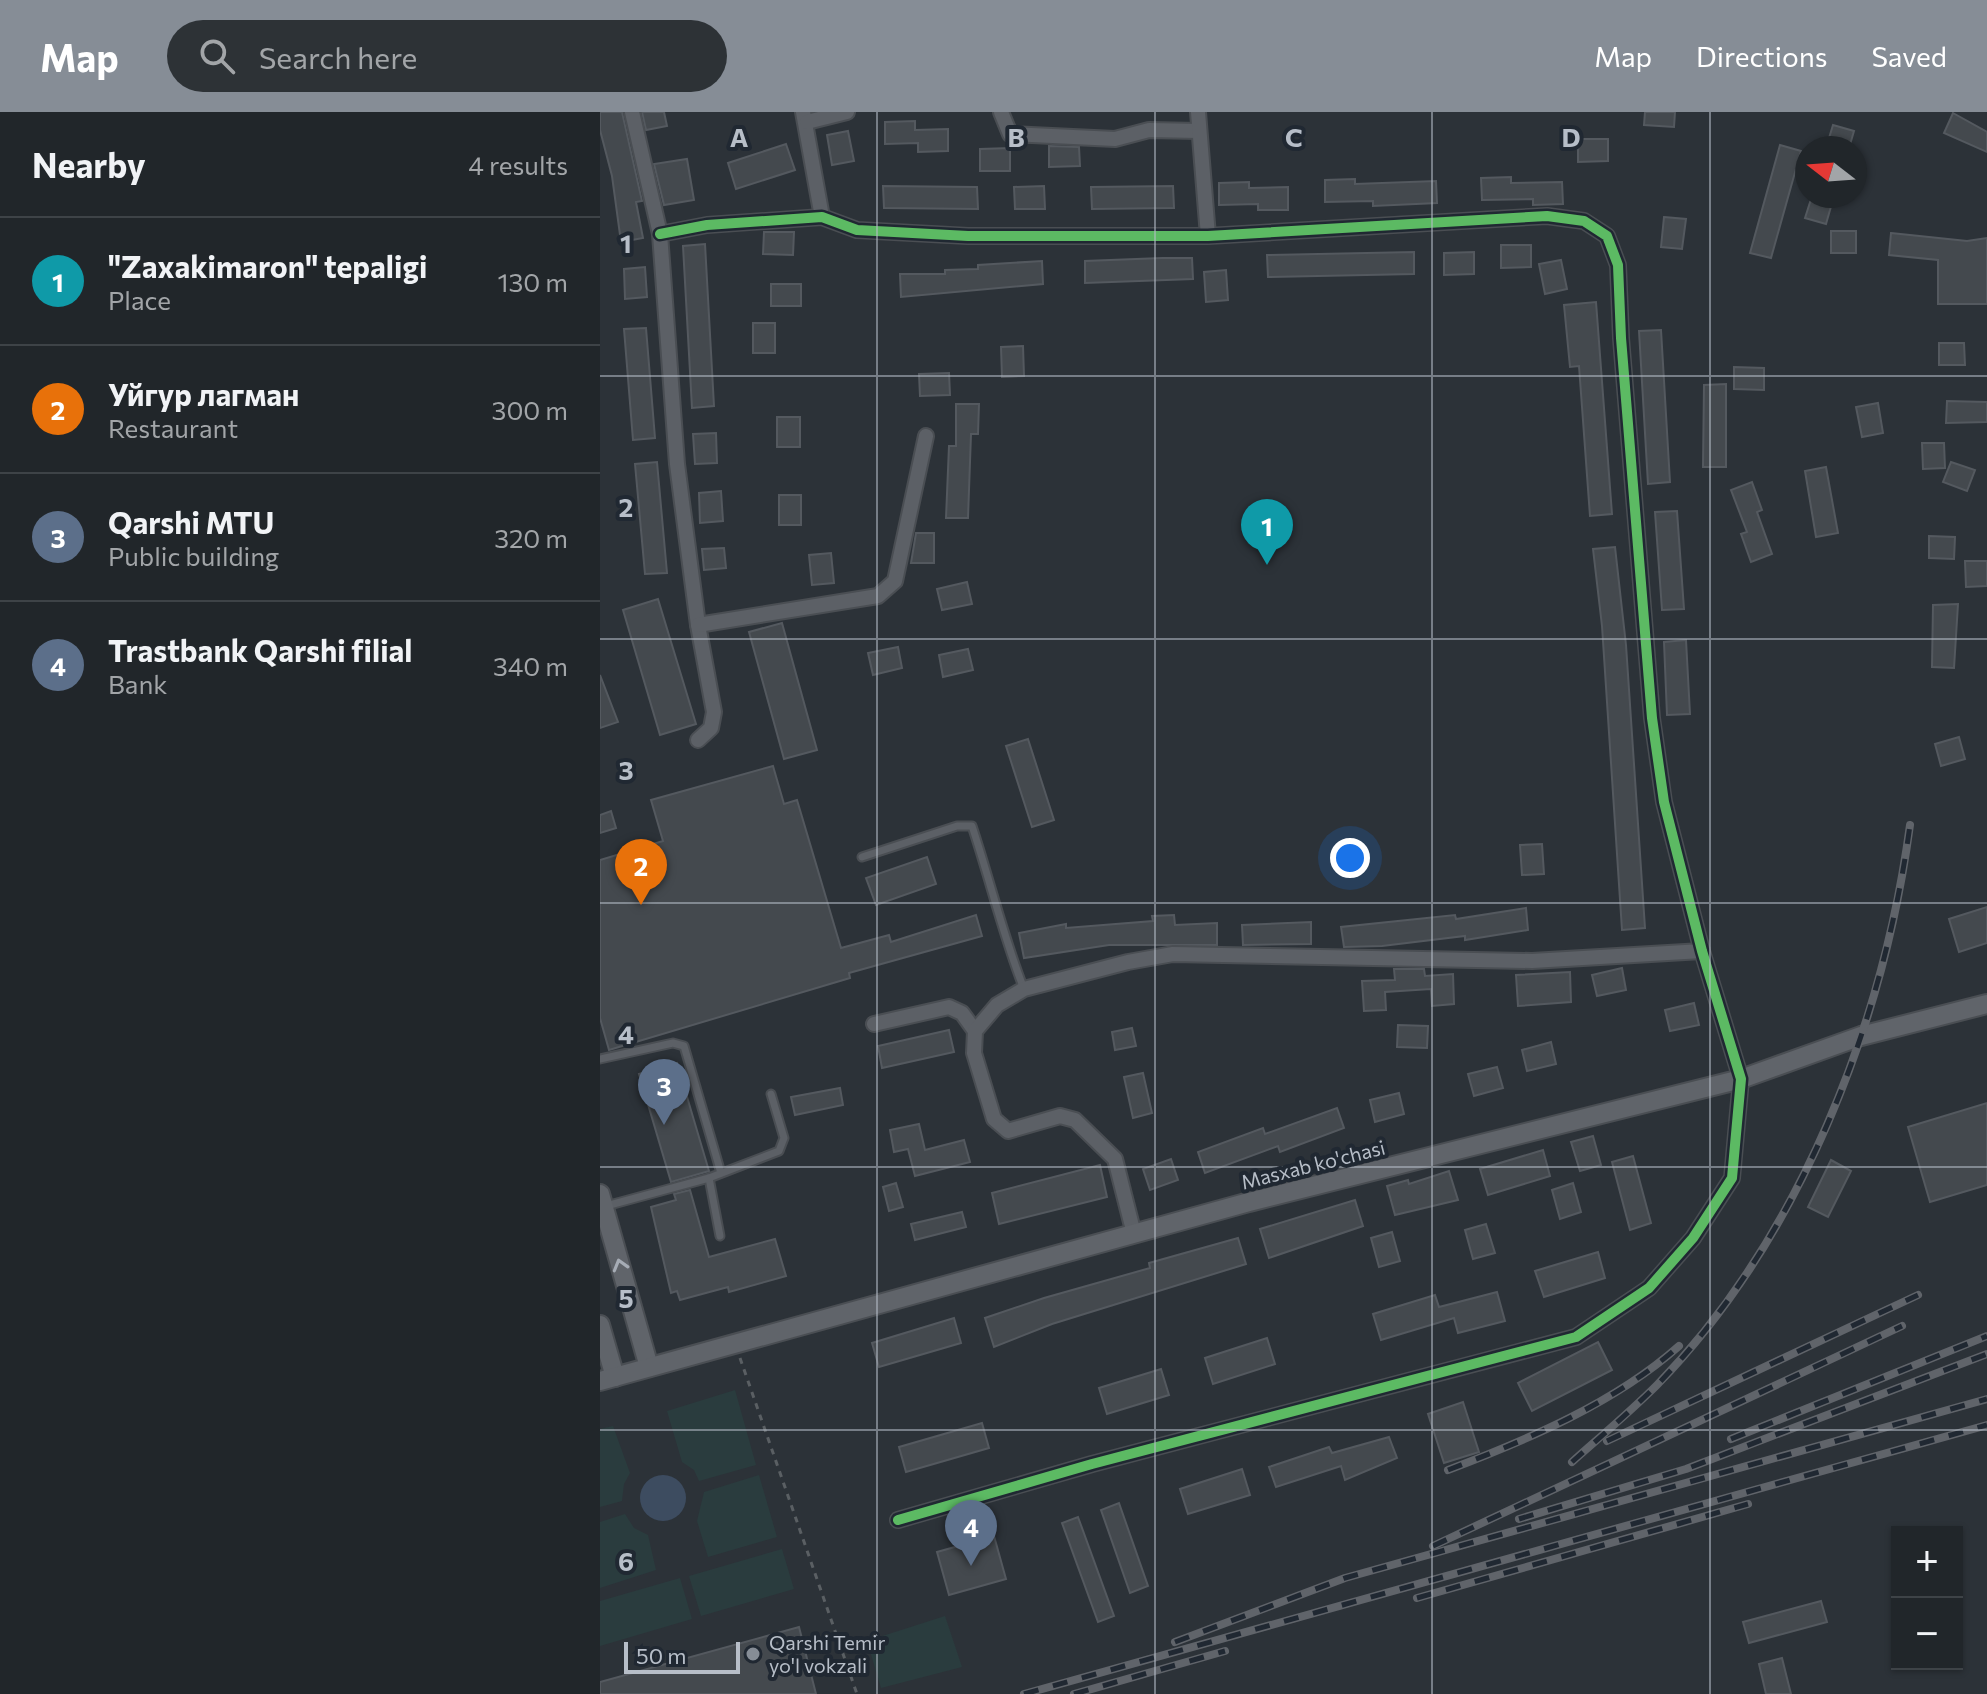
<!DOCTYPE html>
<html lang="en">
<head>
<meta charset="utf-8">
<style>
  body { margin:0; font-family:Commissioner,sans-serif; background:#2d3236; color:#f1f3f6 }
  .controls { position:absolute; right:24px; bottom:24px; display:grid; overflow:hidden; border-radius:0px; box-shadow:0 2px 6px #0004 }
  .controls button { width:72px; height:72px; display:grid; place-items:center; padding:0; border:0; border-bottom:2px solid #3e4347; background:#21262a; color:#f1f3f6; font:40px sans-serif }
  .compass { position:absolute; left:1195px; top:24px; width:72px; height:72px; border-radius:50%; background:#21262a; box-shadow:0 2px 6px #0004; rotate:287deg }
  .scale { position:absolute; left:24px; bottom:20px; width:116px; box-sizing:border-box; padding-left:8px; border:4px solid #b7bec8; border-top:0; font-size:22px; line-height:28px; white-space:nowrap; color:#b7bec8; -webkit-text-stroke:6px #202832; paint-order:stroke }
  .you { position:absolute; left:750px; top:746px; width:28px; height:28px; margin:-20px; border:6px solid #fff; border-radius:50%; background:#1a73e8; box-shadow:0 0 0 12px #1a73e833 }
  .badge { display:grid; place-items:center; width:52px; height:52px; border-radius:50%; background:#868d96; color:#fff; font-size:26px; font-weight:700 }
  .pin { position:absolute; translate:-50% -66px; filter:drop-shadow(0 2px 4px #0008) }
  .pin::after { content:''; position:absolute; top:42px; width:28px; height:24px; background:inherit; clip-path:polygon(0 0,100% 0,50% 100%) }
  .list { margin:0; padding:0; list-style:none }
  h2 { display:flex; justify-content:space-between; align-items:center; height:104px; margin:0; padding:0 32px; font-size:34px }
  h2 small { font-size:26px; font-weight:400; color:#a2a5a8 }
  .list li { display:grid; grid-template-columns:52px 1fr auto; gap:24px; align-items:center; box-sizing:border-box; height:128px; padding:0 32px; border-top:2px solid #3e4347 }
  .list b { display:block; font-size:30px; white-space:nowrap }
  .list p { margin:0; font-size:26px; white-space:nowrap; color:#a2a5a8 }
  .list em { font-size:26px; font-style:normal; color:#a2a5a8 }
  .icon { flex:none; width:44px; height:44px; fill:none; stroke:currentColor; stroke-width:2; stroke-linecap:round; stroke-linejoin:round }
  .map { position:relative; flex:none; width:1387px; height:1582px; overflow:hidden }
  header { display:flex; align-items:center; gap:48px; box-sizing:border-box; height:112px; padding:0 40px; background:#868d96; color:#fff }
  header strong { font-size:38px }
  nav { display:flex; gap:44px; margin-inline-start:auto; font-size:28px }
  .search { width:560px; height:72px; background:#2d3236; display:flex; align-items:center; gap:20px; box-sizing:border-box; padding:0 28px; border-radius:44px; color:#a2a5a8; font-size:30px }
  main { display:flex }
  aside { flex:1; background:#21262a }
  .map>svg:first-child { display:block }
  .green { fill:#2a3c3e }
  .water { fill:#3d4c60 }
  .building { fill:#44494e; stroke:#54595f; stroke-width:2 }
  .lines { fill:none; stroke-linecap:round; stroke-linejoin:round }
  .lane-casing { stroke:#4a4e53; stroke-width:11 }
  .street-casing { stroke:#4a4e53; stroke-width:18 }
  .secondary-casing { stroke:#4a4e53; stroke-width:22 }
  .path { stroke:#5a5f63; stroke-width:3; stroke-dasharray:6 6; stroke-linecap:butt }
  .lane { stroke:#5c6066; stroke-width:7 }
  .street { stroke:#5c6066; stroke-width:14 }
  .secondary { stroke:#60646a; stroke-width:18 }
  .rail-casing { stroke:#60646a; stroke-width:8 }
  .rail { stroke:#202832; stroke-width:5; stroke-dasharray:15; stroke-linecap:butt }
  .cycleway-casing { stroke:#202832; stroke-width:15 }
  .cycleway { stroke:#5cba63; stroke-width:10 }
  .oneway { stroke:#a6acb5 }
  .grid { fill:none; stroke:#b7bec8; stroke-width:2; stroke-opacity:0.55 }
  .poi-dot { fill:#868d96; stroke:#202832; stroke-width:3 }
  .labels { text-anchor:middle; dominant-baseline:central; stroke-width:8; stroke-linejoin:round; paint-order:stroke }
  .street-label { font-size:20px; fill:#b7bec8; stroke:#202832 }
  .poi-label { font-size:20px; fill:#b7bec8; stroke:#202832; text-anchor:start }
  .grid-label { font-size:26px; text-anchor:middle; font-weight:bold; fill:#b7bec8; stroke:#202832; stroke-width:8; stroke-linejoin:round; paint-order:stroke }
</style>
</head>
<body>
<header>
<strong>Map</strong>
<div class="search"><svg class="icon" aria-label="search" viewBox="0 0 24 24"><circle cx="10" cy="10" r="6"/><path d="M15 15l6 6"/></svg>Search here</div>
<nav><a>Map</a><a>Directions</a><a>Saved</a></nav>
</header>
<main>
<aside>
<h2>Nearby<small>4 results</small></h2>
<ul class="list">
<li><span class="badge" style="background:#0f9aa8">1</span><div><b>&quot;Zaxakimaron&quot; tepaligi</b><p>Place</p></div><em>130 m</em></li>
<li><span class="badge" style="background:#e8710a">2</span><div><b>Уйгур лагман</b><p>Restaurant</p></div><em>300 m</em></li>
<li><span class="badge" style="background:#5c6f8a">3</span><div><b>Qarshi MTU</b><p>Public building</p></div><em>320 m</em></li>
<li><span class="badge" style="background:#5c6f8a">4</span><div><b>Trastbank Qarshi filial</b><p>Bank</p></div><em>340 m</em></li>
</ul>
</aside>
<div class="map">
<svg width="1387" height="1582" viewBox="0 0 1387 1582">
  <rect width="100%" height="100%" fill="#2c3238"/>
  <g class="green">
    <polygon points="135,1278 156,1353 99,1369 94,1358 82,1350 67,1299"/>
    <polygon points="13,1314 30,1361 24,1372 22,1389 0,1395 0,1317"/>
    <polygon points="159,1363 177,1425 108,1445 97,1409 104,1380"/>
    <polygon points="25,1402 34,1416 48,1423 56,1458 0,1476 0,1410"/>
    <polygon points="182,1437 194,1477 101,1504 89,1464"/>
    <polygon points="80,1466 92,1507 0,1534 0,1489"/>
    <polygon points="345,1504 362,1555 281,1576 267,1529"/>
  </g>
  <circle class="water" cx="63" cy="1386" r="23"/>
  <g class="building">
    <polygon points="0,0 22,0 42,89 36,90 43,126 21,130 12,64 0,18"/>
    <polygon points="42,0 64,0 67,14 46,18"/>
    <polygon points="1045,0 1075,0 1074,15 1044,13"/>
    <polygon points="1353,1 1387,20 1387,40 1344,21"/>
    <polygon points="315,9 315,18 348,17 348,39 318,40 318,31 285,32 285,10"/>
    <polygon points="1233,13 1254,19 1249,36 1226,36"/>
    <polygon points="248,19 254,49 232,53 227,23"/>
    <polygon points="978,27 1008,27 1008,49 978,50"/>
    <polygon points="186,32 195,58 136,77 128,51"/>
    <polygon points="1180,33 1201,39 1171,146 1150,141"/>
    <polygon points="449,34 479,35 480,54 449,55"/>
    <polygon points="410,36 410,59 380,59 380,37"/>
    <polygon points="87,47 94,88 64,93 54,52"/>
    <polygon points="911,65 911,71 962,70 963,92 933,93 933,87 882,88 881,66"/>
    <polygon points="755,67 755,72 836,69 837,91 773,94 773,89 725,90 725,68"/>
    <polygon points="649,70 649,76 688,75 688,98 658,98 658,92 619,93 619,71"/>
    <polygon points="283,74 377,75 378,97 284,96"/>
    <polygon points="444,74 445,97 415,97 414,75"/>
    <polygon points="573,74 574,96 492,97 491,75"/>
    <polygon points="1212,84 1234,84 1226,112 1205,106"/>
    <polygon points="1064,105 1086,107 1082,137 1061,135"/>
    <rect x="1231" y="119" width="25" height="22"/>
    <polygon points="164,120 194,120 193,143 163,142"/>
    <polygon points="1291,121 1367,129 1387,126 1387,192 1338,192 1338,148 1289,143"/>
    <polygon points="105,132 114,294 92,296 83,134"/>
    <polygon points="901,133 931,133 931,155 901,156"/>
    <polygon points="814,140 814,162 668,165 667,143"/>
    <polygon points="874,140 874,162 844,163 844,141"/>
    <polygon points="562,146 592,146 593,167 485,171 485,149"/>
    <polygon points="961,148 967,177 945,182 939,152"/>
    <polygon points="442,149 443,172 301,185 300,162 345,162 345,158 378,157 378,153"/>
    <polygon points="45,155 47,185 25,187 24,157"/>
    <polygon points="626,158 628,188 606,190 604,160"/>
    <rect x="171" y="172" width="30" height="22"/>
    <polygon points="996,190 1012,402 990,404 979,254 970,255 964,193"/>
    <rect x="153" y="211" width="22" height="30"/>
    <polygon points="46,216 55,326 33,328 24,217"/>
    <polygon points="1061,218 1070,370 1048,372 1039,219"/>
    <polygon points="1339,231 1364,231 1365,253 1339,253"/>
    <polygon points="423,234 424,264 402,265 401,235"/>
    <polygon points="1134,255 1164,256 1164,278 1134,277"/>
    <polygon points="349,261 350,283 320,284 319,262"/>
    <polygon points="1126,272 1126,355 1103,355 1104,273"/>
    <polygon points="1347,289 1387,290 1387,310 1346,311"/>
    <polygon points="1278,291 1283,321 1262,325 1256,295"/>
    <polygon points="356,292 379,292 378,322 371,322 368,406 346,406 349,334 356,334"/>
    <rect x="177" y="305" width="23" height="30"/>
    <polygon points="116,321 117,351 95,352 93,322"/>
    <polygon points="1322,331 1344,331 1345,356 1323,357"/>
    <polygon points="57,350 67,461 45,462 35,352"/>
    <polygon points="1351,350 1375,358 1367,379 1343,370"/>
    <polygon points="1226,355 1238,421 1216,425 1205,359"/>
    <polygon points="1152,370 1162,398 1157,400 1172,442 1151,450 1141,422 1147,420 1131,378"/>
    <polygon points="121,379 123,409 100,411 99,381"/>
    <rect x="179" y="383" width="22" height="30"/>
    <polygon points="1077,399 1084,497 1062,498 1055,400"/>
    <polygon points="316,421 334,421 334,451 311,451"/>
    <polygon points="1329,424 1355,425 1354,447 1329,446"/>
    <polygon points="1015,435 1026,533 1045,816 1022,818 1002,514 993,437"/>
    <polygon points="124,436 126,456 104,458 102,437"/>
    <polygon points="231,441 234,471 212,473 209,443"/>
    <polygon points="1365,449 1387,449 1387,474 1366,475"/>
    <polygon points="367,470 372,492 342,498 337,477"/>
    <polygon points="58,487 96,612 60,623 23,498"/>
    <polygon points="1358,492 1354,556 1332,555 1333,493"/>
    <polygon points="182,511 217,638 184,647 149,520"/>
    <polygon points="1086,528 1090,602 1067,603 1064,530"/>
    <polygon points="298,535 302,556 273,563 268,541"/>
    <polygon points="368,537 373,558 343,565 339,543"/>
    <polygon points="0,563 18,610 0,616"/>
    <polygon points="1359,625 1365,647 1341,654 1335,632"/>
    <polygon points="428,627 454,708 432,715 406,634"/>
    <polygon points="173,654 184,692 197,688 241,836 289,823 291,830 376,803 382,824 249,861 250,866 9,938 0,906 0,748 63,729 51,688"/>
    <polygon points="11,699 16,716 0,721 0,703"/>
    <polygon points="942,732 944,762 922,763 920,733"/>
    <polygon points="327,745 336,772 276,793 266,766"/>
    <polygon points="1387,795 1387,831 1359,840 1349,807"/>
    <polygon points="926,796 928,818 865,828 865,824 782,834 744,835 741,815 855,803 856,807"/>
    <polygon points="574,803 575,813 617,811 617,833 509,833 424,846 419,821 466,812 466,816 553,809 552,804"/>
    <polygon points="711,810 711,832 643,833 642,813"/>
    <polygon points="1022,856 1026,878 997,884 992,863"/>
    <polygon points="794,857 824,857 825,864 853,862 854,892 832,894 831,877 785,880 786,898 764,899 762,869 795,868"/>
    <polygon points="970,860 971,890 918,894 916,863"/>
    <polygon points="1094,891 1099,913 1070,919 1065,898"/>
    <polygon points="798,913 828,914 827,936 797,935"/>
    <polygon points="532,916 536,934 515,938 512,920"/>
    <polygon points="349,918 354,940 282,956 278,934"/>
    <polygon points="951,930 956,952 927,959 922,938"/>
    <polygon points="77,951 109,1059 71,1070 39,962"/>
    <polygon points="897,955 903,976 874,984 868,962"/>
    <polygon points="543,961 552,1001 533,1006 524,965"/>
    <polygon points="240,976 243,993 195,1003 191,985"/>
    <polygon points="799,981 804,1002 775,1010 770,988"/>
    <polygon points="1387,991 1387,1073 1330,1090 1308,1015"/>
    <polygon points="737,996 744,1016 680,1040 678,1034 605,1061 598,1040 663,1016 665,1022"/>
    <polygon points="319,1012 325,1038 364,1028 370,1050 315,1064 308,1037 294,1040 290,1018"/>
    <polygon points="993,1024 1001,1053 980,1059 971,1030"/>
    <polygon points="943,1038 950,1064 888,1083 880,1057"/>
    <polygon points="1033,1044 1051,1111 1030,1118 1012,1050"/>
    <polygon points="571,1047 578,1068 550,1078 543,1057"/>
    <polygon points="1231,1048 1251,1059 1228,1105 1208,1095"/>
    <polygon points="500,1053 507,1085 399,1112 392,1081"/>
    <polygon points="849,1059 858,1088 795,1103 787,1074 808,1068 809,1072"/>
    <polygon points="296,1071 303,1095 289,1099 283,1075"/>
    <polygon points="973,1071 981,1100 960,1107 952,1078"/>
    <polygon points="90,1078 109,1145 175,1127 186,1164 129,1180 128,1175 80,1188 77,1179 71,1181 51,1095 76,1088 74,1082"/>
    <polygon points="755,1088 763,1114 669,1146 660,1117"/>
    <polygon points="362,1100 366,1115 315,1128 311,1112"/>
    <polygon points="886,1112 895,1141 873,1147 865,1118"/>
    <polygon points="792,1120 800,1149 779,1155 771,1126"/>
    <polygon points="638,1126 646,1152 452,1212 394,1235 385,1206 444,1186 550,1156 549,1151"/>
    <polygon points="998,1140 1005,1166 944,1185 935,1159"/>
    <polygon points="897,1180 905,1209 858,1221 854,1206 781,1228 773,1202 835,1183 839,1195"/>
    <polygon points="354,1206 361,1231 279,1255 272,1231"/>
    <polygon points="667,1226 675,1252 613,1272 605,1246"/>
    <polygon points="998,1230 1012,1258 932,1299 918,1271"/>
    <polygon points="561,1257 569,1283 507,1302 499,1276"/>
    <polygon points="863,1290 879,1340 844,1351 828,1302"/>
    <polygon points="382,1311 389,1336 306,1360 299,1335"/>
    <polygon points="789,1325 797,1346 745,1368 741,1354 676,1375 669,1355 729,1335 732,1341"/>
    <polygon points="642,1357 650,1383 588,1402 580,1377"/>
    <polygon points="519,1391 548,1474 530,1481 501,1398"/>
    <polygon points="478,1405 514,1504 498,1510 462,1411"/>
    <polygon points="394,1424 406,1467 349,1483 337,1440"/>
    <polygon points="1221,1489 1227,1510 1149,1531 1143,1510"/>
    <polygon points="199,1515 216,1582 0,1582 0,1570"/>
    <polygon points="1182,1546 1191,1582 1166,1582 1159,1552"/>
  </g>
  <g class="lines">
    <g class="lane-casing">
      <g id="lane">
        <path d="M 262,745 L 357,714 L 372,714 C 390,768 403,824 424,877"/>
        <polyline points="0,947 73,931 84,934 121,1061"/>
        <polyline points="109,1066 120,1124"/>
        <polyline points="6,1094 109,1066 179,1039 184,1026 171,982"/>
      </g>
    </g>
    <g class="street-casing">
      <g id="street">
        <polyline points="32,0 60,122 77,352 98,513 114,600 111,616 98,628"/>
        <polyline points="203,0 222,105"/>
        <polyline points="401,0 410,22 515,27 549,18 599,19"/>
        <polyline points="598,0 608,124"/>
        <polyline points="207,10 247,0"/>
        <polyline points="60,122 107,113 222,105 257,118 368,124 608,124 947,104 984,109 1007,124 1018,153 1021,226 1052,606 1064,690 1102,839 1141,967 1132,1066 1093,1126 1049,1176 976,1225 492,1352 298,1408"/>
        <polyline points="98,513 278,484 295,469 326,324"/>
        <polyline points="274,912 349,895 362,901 375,919"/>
        <polyline points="534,1122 515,1047 475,1008 460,1004 408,1019 394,1007 374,941 375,919 397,893 424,877 528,850 573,842 932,849 1102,839"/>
      </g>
    </g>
    <g class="secondary-casing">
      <g id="secondary">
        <polyline points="0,1082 49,1255"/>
        <polyline points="0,1213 15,1265"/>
        <polyline points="0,1269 649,1090 1141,967 1261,924 1387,892"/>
      </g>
    </g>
    <polyline class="path" points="140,1246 257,1582"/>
    <use href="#lane" class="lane"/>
    <use href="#street" class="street"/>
    <use href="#secondary" class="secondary"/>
    <g class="rail-casing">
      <g id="rail">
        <polyline points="1131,1327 1387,1224"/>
        <polyline points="1007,1329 1318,1183"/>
        <path d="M 972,1350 C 1000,1325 1030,1300 1057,1273 C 1200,1126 1283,913 1310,713"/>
        <path d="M 848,1358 C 927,1328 1015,1291 1079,1234"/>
        <polyline points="919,1407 1086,1357 1387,1242"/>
        <polyline points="833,1434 1302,1214"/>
        <polyline points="817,1486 1148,1392"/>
        <polyline points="575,1530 745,1466 1387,1287"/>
        <polyline points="424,1582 1387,1313"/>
        <polyline points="474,1582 625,1539"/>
      </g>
    </g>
    <use href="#rail" class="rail"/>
    <g class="cycleway-casing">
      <polyline id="cycleway" points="60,122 107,113 222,105 257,118 368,124 608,124 947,104 984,109 1007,124 1018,153 1021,226 1052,606 1064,690 1102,839 1141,967 1132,1066 1093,1126 1049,1176 976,1225 492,1352 298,1408"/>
    </g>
    <use href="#cycleway" class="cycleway"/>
  </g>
  <defs><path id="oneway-chevron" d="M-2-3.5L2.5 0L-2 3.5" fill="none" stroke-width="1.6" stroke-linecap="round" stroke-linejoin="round" transform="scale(2)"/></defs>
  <use class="oneway" href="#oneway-chevron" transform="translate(20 1153) rotate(-106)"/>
  <path class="grid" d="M 277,0 L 277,1582M 555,0 L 555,1582M 832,0 L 832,1582M 1110,0 L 1110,1582M 0,264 L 1387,264M 0,527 L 1387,527M 0,791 L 1387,791M 0,1055 L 1387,1055M 0,1318 L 1387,1318"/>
  <circle class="poi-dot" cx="153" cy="1542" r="8"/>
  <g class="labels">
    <g class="street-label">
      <text transform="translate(713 1052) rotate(-14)">Masxab ko'chasi</text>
    </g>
    <g class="poi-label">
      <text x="169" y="1530">Qarshi Temir<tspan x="169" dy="23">yo'l vokzali</tspan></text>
    </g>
  </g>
  <g class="grid-label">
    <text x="139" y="35">A</text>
    <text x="416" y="35">B</text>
    <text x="694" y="35">C</text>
    <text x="971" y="35">D</text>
    <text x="26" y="141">1</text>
    <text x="26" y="405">2</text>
    <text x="26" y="668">3</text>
    <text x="26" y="932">4</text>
    <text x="26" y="1196">5</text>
    <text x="26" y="1459">6</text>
  </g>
</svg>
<div class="controls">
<button>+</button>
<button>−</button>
</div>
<svg class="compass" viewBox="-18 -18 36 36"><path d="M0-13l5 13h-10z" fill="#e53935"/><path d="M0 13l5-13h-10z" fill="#a2a5a8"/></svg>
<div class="scale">50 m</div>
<div class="you"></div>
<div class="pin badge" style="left:667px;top:453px;background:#0f9aa8">1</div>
<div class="pin badge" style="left:41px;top:793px;background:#e8710a">2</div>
<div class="pin badge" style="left:64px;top:1013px;background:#5c6f8a">3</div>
<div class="pin badge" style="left:371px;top:1454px;background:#5c6f8a">4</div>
</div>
</main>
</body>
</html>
